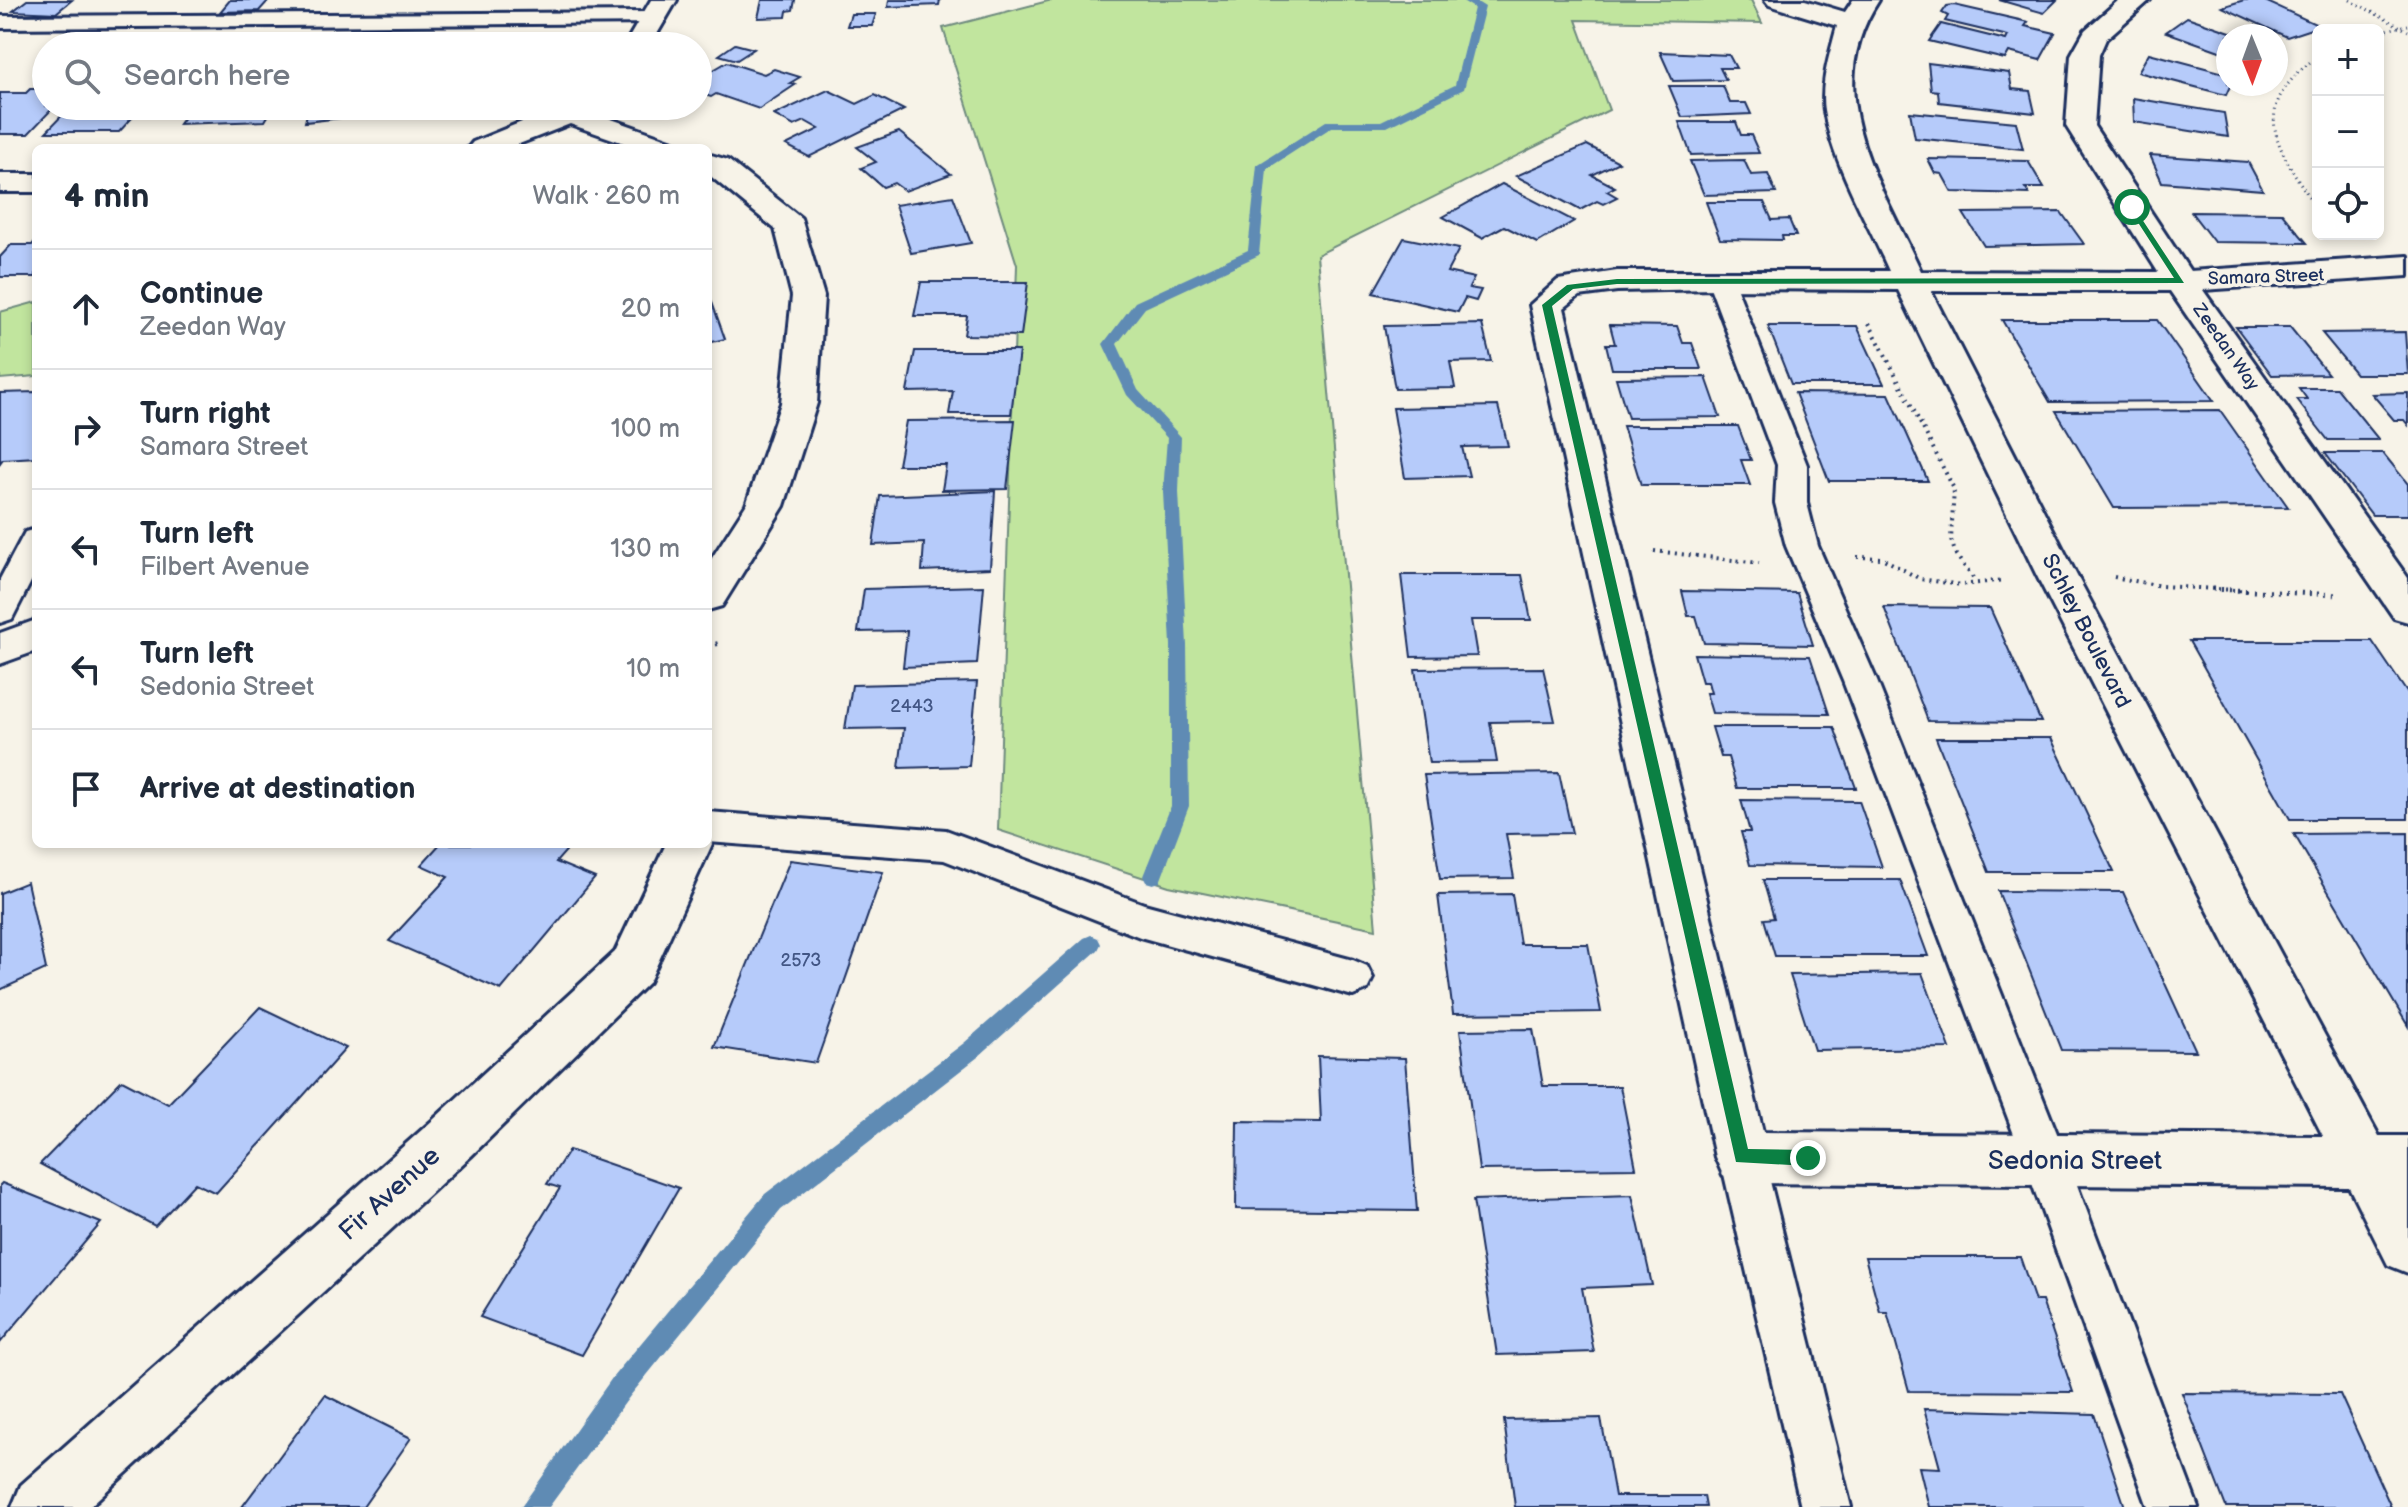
<!DOCTYPE html>
<html lang="en">
<head>
<meta charset="utf-8">
<style>
  body { margin:0; font-family:"Balsamiq Sans",sans-serif; background:#f6f6f7; color:#1f2937 }
  .controls { position:absolute; right:24px; top:24px; display:grid; overflow:hidden; border-radius:12px; box-shadow:0 4px 12px #0003 }
  .controls button { width:72px; height:72px; display:grid; place-items:center; padding:0; border:0; border-bottom:2px solid #e0e1e3; background:#fff; color:#1f2937; font:40px sans-serif }
  .compass { position:absolute; left:2216px; top:24px; width:72px; height:72px; border-radius:50%; background:#fff; box-shadow:0 4px 12px #0003; rotate:179deg }
  .stop { position:absolute; width:24px; height:24px; margin:-18px; border:6px solid #0b8043; border-radius:50%; background:#fff }
  .stop.end { background:#0b8043; border-color:#fff; box-shadow:0 2px 8px #0008 }
  .list { margin:0; padding:0; list-style:none }
  h2 { display:flex; justify-content:space-between; align-items:center; height:104px; margin:0; padding:0 32px; font-size:34px }
  h2 small { font-size:26px; font-weight:400; color:#747a83 }
  .list li { display:grid; grid-template-columns:52px 1fr auto; gap:24px; align-items:center; box-sizing:border-box; height:120px; padding:0 32px; border-top:2px solid #e0e1e3 }
  .list b { display:block; font-size:30px; white-space:nowrap }
  .list p { margin:0; font-size:26px; white-space:nowrap; color:#747a83 }
  .list em { font-size:26px; font-style:normal; color:#747a83 }
  .icon { flex:none; width:44px; height:44px; fill:none; stroke:currentColor; stroke-width:2; stroke-linecap:round; stroke-linejoin:round }
  .map { position:relative; flex:none; width:2408px; height:1507px; overflow:hidden }
  .search { position:absolute; background:#fff; box-shadow:0 4px 12px #0003; left:32px; top:32px; width:680px; height:88px; display:flex; align-items:center; gap:20px; box-sizing:border-box; padding:0 28px; border-radius:44px; color:#747a83; font-size:30px }
  .panel { position:absolute; background:#fff; box-shadow:0 4px 12px #0003; left:32px; top:144px; width:680px; height:704px; border-radius:12px }
  .map>svg:first-child { display:block }
  .green { fill:#c1e59e; stroke:#6e8a7e; stroke-width:2 }
  .lines { fill:none; stroke-linecap:round; stroke-linejoin:round }
  .stream { fill:#5f8bb4; fill-rule:evenodd }
  .building { fill:#b6cbfa; stroke:#1b2f5e; stroke-width:2 }
  .lane-casing { stroke:#1b2f5e; stroke-width:6 }
  .street-casing { stroke:#1b2f5e; stroke-width:6 }
  .path-far2 { stroke:#1b2f5e; stroke-width:3; stroke-dasharray:1 4; stroke-linecap:butt }
  .path-far1 { stroke:#1b2f5e; stroke-width:4; stroke-dasharray:2 5; stroke-linecap:butt }
  .path { stroke:#1b2f5e; stroke-width:5; stroke-dasharray:2 6; stroke-linecap:butt }
  .lane { fill:#f7f3e8; fill-rule:evenodd }
  .street { fill:#f7f3e8; fill-rule:evenodd }
  .route { fill:#0b8043 }
  .labels { text-anchor:middle; dominant-baseline:central; stroke-width:7; stroke-linejoin:round; paint-order:stroke }
  .far-street-label { font-size:18px; fill:#1b2f5e; stroke:#f7f3e8 }
  .number-label { font-size:18px; fill:#425685 }
  .street-label { font-size:22px; fill:#1b2f5e; stroke:#f7f3e8 }
  .near-street-label { font-size:26px; fill:#1b2f5e; stroke:#f7f3e8 }
</style>
</head>
<body>
<div class="map">
<svg width="2408" height="1507" viewBox="0 0 2408 1507">
  <rect width="100%" height="100%" fill="#f7f3e8"/>
  <filter id="ink" filterUnits="userSpaceOnUse"><feTurbulence type="fractalNoise" baseFrequency=".0125" numOctaves="2"/><feDisplacementMap in="SourceGraphic" scale="16" xChannelSelector="R" yChannelSelector="G"/><feConvolveMatrix kernelMatrix="1 2 1 2 8 2 1 2 1" color-interpolation-filters="sRGB"/></filter>
  <g filter="url(#ink)">
    <g class="green">
      <polygon points="1052,0 1751,0 1762,23 1576,20 1609,110 1317,255 1376,929 1169,886 998,830 1017,265 943,28"/>
      <polygon points="36,302 36,376 0,379 0,312"/>
    </g>
    <g class="lines">
      <g class="stream">
        <polygon points="1461,0 1474,0 1485,7 1464,89 1387,127 1332,127 1267,169 1259,255 1145,308 1117,344 1138,390 1181,437 1179,492 1187,645 1189,806 1160,882 1153,884 1146,882 1143,876 1171,806 1171,645 1163,492 1167,438 1127,395 1103,344 1135,302 1248,250 1257,165 1326,121 1381,121 1455,85 1474,8"/>
        <polygon points="1091,935 1098,938 1101,944 1098,950 978,1057 781,1210 630,1396 549,1507 521,1507 612,1378 765,1194 964,1043 1084,938"/>
      </g>
    </g>
    <g class="building">
      <polygon points="27,0 72,0 56,13 13,11"/>
      <polygon points="230,0 269,0 259,11 220,12"/>
      <polygon points="762,0 795,0 793,10 787,11 786,17 758,18"/>
      <polygon points="889,0 940,0 939,5 888,7"/>
      <polygon points="1999,0 2057,0 2044,13"/>
      <polygon points="2244,0 2263,0 2320,26 2287,37 2222,7"/>
      <polygon points="1954,5 2028,22 2025,26 2055,33 2040,60 2009,52 2005,59 1929,41 1941,24 2006,40 2008,36 1945,21 1948,16 1942,13 1947,6"/>
      <polygon points="851,14 876,14 872,26 847,26"/>
      <polygon points="2187,17 2242,36 2228,36 2228,54 2166,32"/>
      <polygon points="735,44 754,49 737,60 719,55"/>
      <polygon points="1660,52 1729,55 1736,68 1720,68 1726,80 1673,81"/>
      <polygon points="2149,53 2228,74 2228,84 2231,84 2226,95 2138,72"/>
      <polygon points="727,62 764,74 774,69 800,77 790,83 795,85 759,109 716,94 711,97 698,93 698,79"/>
      <polygon points="1928,63 2009,73 2012,89 2030,91 2035,113 1939,102 1938,91 1931,90"/>
      <polygon points="1669,86 1723,86 1730,103 1746,103 1751,114 1682,117"/>
      <polygon points="30,89 46,89 46,106 55,106 28,134 0,134 0,93 26,93"/>
      <polygon points="828,90 857,104 875,95 904,110 809,157 786,145 819,129 805,121 794,126 774,115"/>
      <polygon points="2133,98 2224,113 2228,137 2134,122"/>
      <polygon points="71,106 143,106 119,132 46,132"/>
      <polygon points="192,106 274,106 265,121 179,124"/>
      <polygon points="309,106 393,106 393,112 305,122"/>
      <polygon points="1910,112 2016,122 2023,149 1915,138"/>
      <polygon points="1679,122 1736,122 1741,135 1751,135 1759,153 1691,155"/>
      <polygon points="899,132 951,174 905,191 894,183 883,187 861,168 876,162 857,147"/>
      <polygon points="1587,145 1619,162 1592,175 1615,187 1607,191 1617,197 1603,204 1597,201 1580,210 1516,176"/>
      <polygon points="2150,155 2248,162 2263,190 2162,182"/>
      <polygon points="1928,159 2028,161 2044,188 2025,188 2029,194 1952,192 1942,174 1935,173"/>
      <polygon points="1744,160 1751,175 1768,174 1776,193 1704,195 1690,161"/>
      <polygon points="1502,184 1574,221 1537,243 1504,226 1482,238 1443,217"/>
      <polygon points="953,196 971,243 911,253 895,205"/>
      <polygon points="1706,202 1764,202 1772,220 1789,219 1796,236 1782,236 1783,240 1720,239"/>
      <polygon points="2061,212 2084,244 1984,246 1963,213"/>
      <polygon points="2191,212 2282,213 2307,243 2214,242"/>
      <polygon points="1404,238 1459,249 1447,272 1474,278 1469,288 1481,290 1476,301 1465,298 1458,312 1373,293"/>
      <polygon points="36,240 36,277 0,277 0,257 11,245 32,245"/>
      <polygon points="921,282 1028,282 1021,336 964,335 967,316 914,316"/>
      <polygon points="708,291 725,339 708,343"/>
      <polygon points="2002,320 2157,320 2214,401 2050,402"/>
      <polygon points="1482,324 1491,361 1450,362 1455,388 1395,389 1384,326"/>
      <polygon points="1610,325 1677,326 1683,343 1692,343 1701,369 1612,369 1606,344 1615,344"/>
      <polygon points="1768,326 1857,326 1884,384 1791,384"/>
      <polygon points="2236,327 2290,327 2328,374 2272,375"/>
      <polygon points="2405,332 2408,374 2356,374 2322,333"/>
      <polygon points="915,351 1019,351 1011,414 949,414 953,391 907,392"/>
      <polygon points="1706,377 1720,417 1628,418 1616,378"/>
      <polygon points="2299,388 2337,388 2379,440 2328,440 2296,399 2307,399"/>
      <polygon points="36,392 36,457 3,459 0,463 0,393"/>
      <polygon points="1795,393 1889,394 1928,481 1829,481"/>
      <polygon points="2408,393 2408,425 2404,420 2394,420 2372,394"/>
      <polygon points="1498,406 1508,446 1462,447 1469,476 1405,478 1393,408"/>
      <polygon points="2220,410 2288,507 2114,508 2056,411"/>
      <polygon points="1015,420 1007,489 942,490 946,465 898,465 906,421"/>
      <polygon points="1623,426 1738,426 1751,460 1741,460 1750,485 1641,485"/>
      <polygon points="2325,453 2383,453 2408,484 2408,515 2372,515"/>
      <polygon points="995,491 990,568 922,571 924,543 873,545 880,496"/>
      <polygon points="1401,575 1522,575 1531,620 1471,620 1477,656 1411,657"/>
      <polygon points="984,586 977,664 903,667 907,631 858,632 864,589"/>
      <polygon points="1682,591 1797,593 1813,645 1704,643 1696,616 1688,616"/>
      <polygon points="1884,607 1990,608 2041,722 1928,721"/>
      <polygon points="2189,641 2372,641 2408,694 2408,819 2290,819"/>
      <polygon points="1694,654 1810,656 1829,714 1712,713 1706,693 1711,693 1708,682 1702,682"/>
      <polygon points="1543,668 1555,721 1490,722 1497,762 1429,763 1415,669"/>
      <polygon points="977,682 969,766 899,768 904,728 845,729 852,685"/>
      <polygon points="1712,727 1834,727 1856,788 1737,788 1728,757 1721,757"/>
      <polygon points="1936,738 2051,738 2114,872 1989,872"/>
      <polygon points="1559,773 1572,833 1506,834 1514,878 1440,879 1424,775"/>
      <polygon points="1741,800 1859,801 1882,867 1750,865 1741,832 1750,832"/>
      <polygon points="2408,833 2408,1026 2294,834"/>
      <polygon points="440,844 572,844 556,862 595,878 501,990 389,941 448,877 421,865"/>
      <polygon points="790,860 883,872 816,1063 714,1047"/>
      <polygon points="1763,880 1900,880 1928,956 1775,956 1764,919 1774,918"/>
      <polygon points="27,882 46,969 0,990 0,893"/>
      <polygon points="1998,891 2123,892 2196,1051 2061,1050"/>
      <polygon points="1512,894 1520,944 1588,944 1601,1012 1453,1014 1438,895"/>
      <polygon points="1922,973 1950,1048 1814,1050 1790,975"/>
      <polygon points="260,1007 346,1048 216,1193 195,1183 155,1226 40,1164 122,1080 168,1104"/>
      <polygon points="1533,1029 1543,1086 1620,1086 1636,1168 1479,1170 1460,1030"/>
      <polygon points="1318,1056 1405,1058 1417,1211 1236,1209 1237,1121 1321,1122"/>
      <polygon points="569,1150 679,1188 582,1355 480,1317 560,1188 547,1184"/>
      <polygon points="2,1183 101,1223 0,1343 0,1185"/>
      <polygon points="1632,1195 1652,1285 1582,1288 1594,1352 1497,1355 1473,1200"/>
      <polygon points="1865,1257 2020,1257 2035,1301 2042,1301 2073,1392 1909,1391 1887,1312 1880,1312"/>
      <polygon points="2182,1393 2340,1394 2391,1507 2226,1507"/>
      <polygon points="325,1395 411,1438 363,1507 242,1507"/>
      <polygon points="1924,1409 2094,1414 2125,1507 1929,1507 1919,1467 1940,1468"/>
      <polygon points="1601,1418 1615,1496 1704,1496 1706,1507 1515,1507 1504,1420"/>
    </g>
    <g class="lines">
      <g class="lane-casing">
        <g id="lane">
          <polygon points="655,12 663,13 666,18 663,23 0,28 0,16"/>
          <polygon points="1720,271 1729,273 1733,279 1807,465 1807,503 1818,546 1877,681 2068,1161 2198,1507 2148,1507 2024,1161 1843,681 1786,546 1775,503 1777,465 1707,279 1711,273"/>
          <polygon points="36,529 36,572 12,619 0,623 0,579 25,532"/>
          <polygon points="708,812 946,830 1144,904 1353,960 1367,966 1373,978 1367,990 1353,996 1140,937 944,860 708,842"/>
          <polygon points="1742,1136 1758,1142 1764,1157 1851,1507 1801,1507 1720,1157 1726,1142"/>
        </g>
      </g>
      <g class="street-casing">
        <g id="street">
          <polygon points="651,0 677,0 650,46 624,46"/>
          <path d="M 1765,0 L 1805,0 L 1845,12 L 1853,0 L 1879,0 C 1817,93 1881,184 1921,271 L 2158,272 L 2066,126 L 2071,55 L 2085,30 L 2119,0 L 2150,0 L 2106,39 L 2099,55 L 2094,126 L 2190,271 L 2408,256 L 2408,276 L 2203,290 L 2408,578 L 2408,622 L 2394,618 L 2170,291 L 1931,291 L 2077,576 L 2379,1136 L 2408,1136 L 2408,1273 L 2388,1265 L 2349,1187 L 1742,1183 L 1723,1175 L 1715,1157 L 1530,305 L 1558,280 L 1617,271 L 1889,271 C 1868,223 1832,162 1824,111 C 1820,83 1830,53 1837,26 L 1769,5 ZM 1716,289 L 1898,290 L 2037,576 L 2323,1136 L 1763,1132 L 1564,308 L 1579,296 L 1617,291 Z"/>
          <polygon points="561,106 592,106 589,111 676,142 681,148 638,148 570,124 509,148 468,148 473,142"/>
          <polygon points="708,154 728,160 801,218 824,296 817,403 784,506 722,606 708,610 708,564 746,505 781,403 792,296 775,229 708,174"/>
          <rect x="0" y="174" width="36" height="18"/>
          <polygon points="36,620 36,651 0,664 0,633"/>
          <polygon points="708,836 712,844 649,982 471,1156 89,1507 12,1507 21,1485 433,1120 615,952 666,844 708,844"/>
        </g>
      </g>
      <g class="path-far2">
        <polyline points="2350,0 2408,31"/>
        <polyline points="2378,32 2408,25"/>
        <path d="M 2318,56 C 2244,111 2278,147 2318,211"/>
      </g>
      <g class="path-far1">
        <polyline points="1869,323 1954,489 1951,540 1956,555 1976,582"/>
        <polyline points="1654,551 1759,563"/>
        <polyline points="1857,557 1882,558 1920,579 1962,585 2004,580"/>
        <polyline points="2114,577 2161,586 2253,591"/>
      </g>
      <g class="path">
        <polyline points="2213,589 2339,595"/>
        <polyline points="708,646 720,643"/>
      </g>
      <use href="#lane" class="lane"/>
      <use href="#street" class="street"/>
    </g>
  </g>
  <polygon class="route" points="2132,204 2184,283 1617,284 1573,289 1552,306 1748,1149 1808,1150 1816,1158 1808,1166 1736,1162 1542,305 1567,285 1617,279 2174,278 2128,207"/>
  <g class="labels">
    <g class="far-street-label">
      <text transform="translate(2266 277) rotate(-2)">Samara Street</text>
      <text transform="translate(2226 347) rotate(55)">Zeedan Way</text>
    </g>
    <g class="number-label">
      <text x="912" y="706">2443</text>
      <text x="801" y="960">2573</text>
    </g>
    <g class="street-label">
      <text transform="translate(2086 631) rotate(63)">Schley Boulevard</text>
    </g>
    <g class="near-street-label">
      <text x="2075" y="1161">Sedonia Street</text>
      <text transform="translate(390 1194) rotate(-42)">Fir Avenue</text>
    </g>
  </g>
</svg>
<div class="controls">
<button>+</button>
<button>−</button>
<button><svg class="icon" aria-label="locate" viewBox="0 0 24 24"><circle cx="12" cy="12" r="6"/><path d="M12 2v4M12 18v4M2 12h4M18 12h4"/></svg></button>
</div>
<svg class="compass" viewBox="-18 -18 36 36"><path d="M0-13l5 13h-10z" fill="#e53935"/><path d="M0 13l5-13h-10z" fill="#747a83"/></svg>
<div class="stop" style="left:2132px;top:207px"></div>
<div class="stop end" style="left:1808px;top:1158px"></div>
<div class="search"><svg class="icon" aria-label="search" viewBox="0 0 24 24"><circle cx="10" cy="10" r="6"/><path d="M15 15l6 6"/></svg>Search here</div>
<section class="panel">
<h2>4 min<small>Walk · 260 m</small></h2>
<ul class="list">
<li><svg class="icon" aria-label="ahead" viewBox="0 0 24 24"><path d="M12 20V5M6 11l6-6 6 6"/></svg><div><b>Continue</b><p>Zeedan Way</p></div><em>20 m</em></li>
<li><svg class="icon" aria-label="right" viewBox="0 0 24 24"><path d="M7 20v-9h11M14 6l5 5-5 5"/></svg><div><b>Turn right</b><p>Samara Street</p></div><em>100 m</em></li>
<li><svg class="icon" aria-label="left" viewBox="0 0 24 24"><path d="M17 20v-9H6M10 6l-5 5 5 5"/></svg><div><b>Turn left</b><p>Filbert Avenue</p></div><em>130 m</em></li>
<li><svg class="icon" aria-label="left" viewBox="0 0 24 24"><path d="M17 20v-9H6M10 6l-5 5 5 5"/></svg><div><b>Turn left</b><p>Sedonia Street</p></div><em>10 m</em></li>
<li><svg class="icon" aria-label="arrive" viewBox="0 0 24 24"><path d="M6 21V4h12l-3 4 3 4H6"/></svg><div><b>Arrive at destination</b></div></li>
</ul>
</section>
</div>
</body>
</html>
